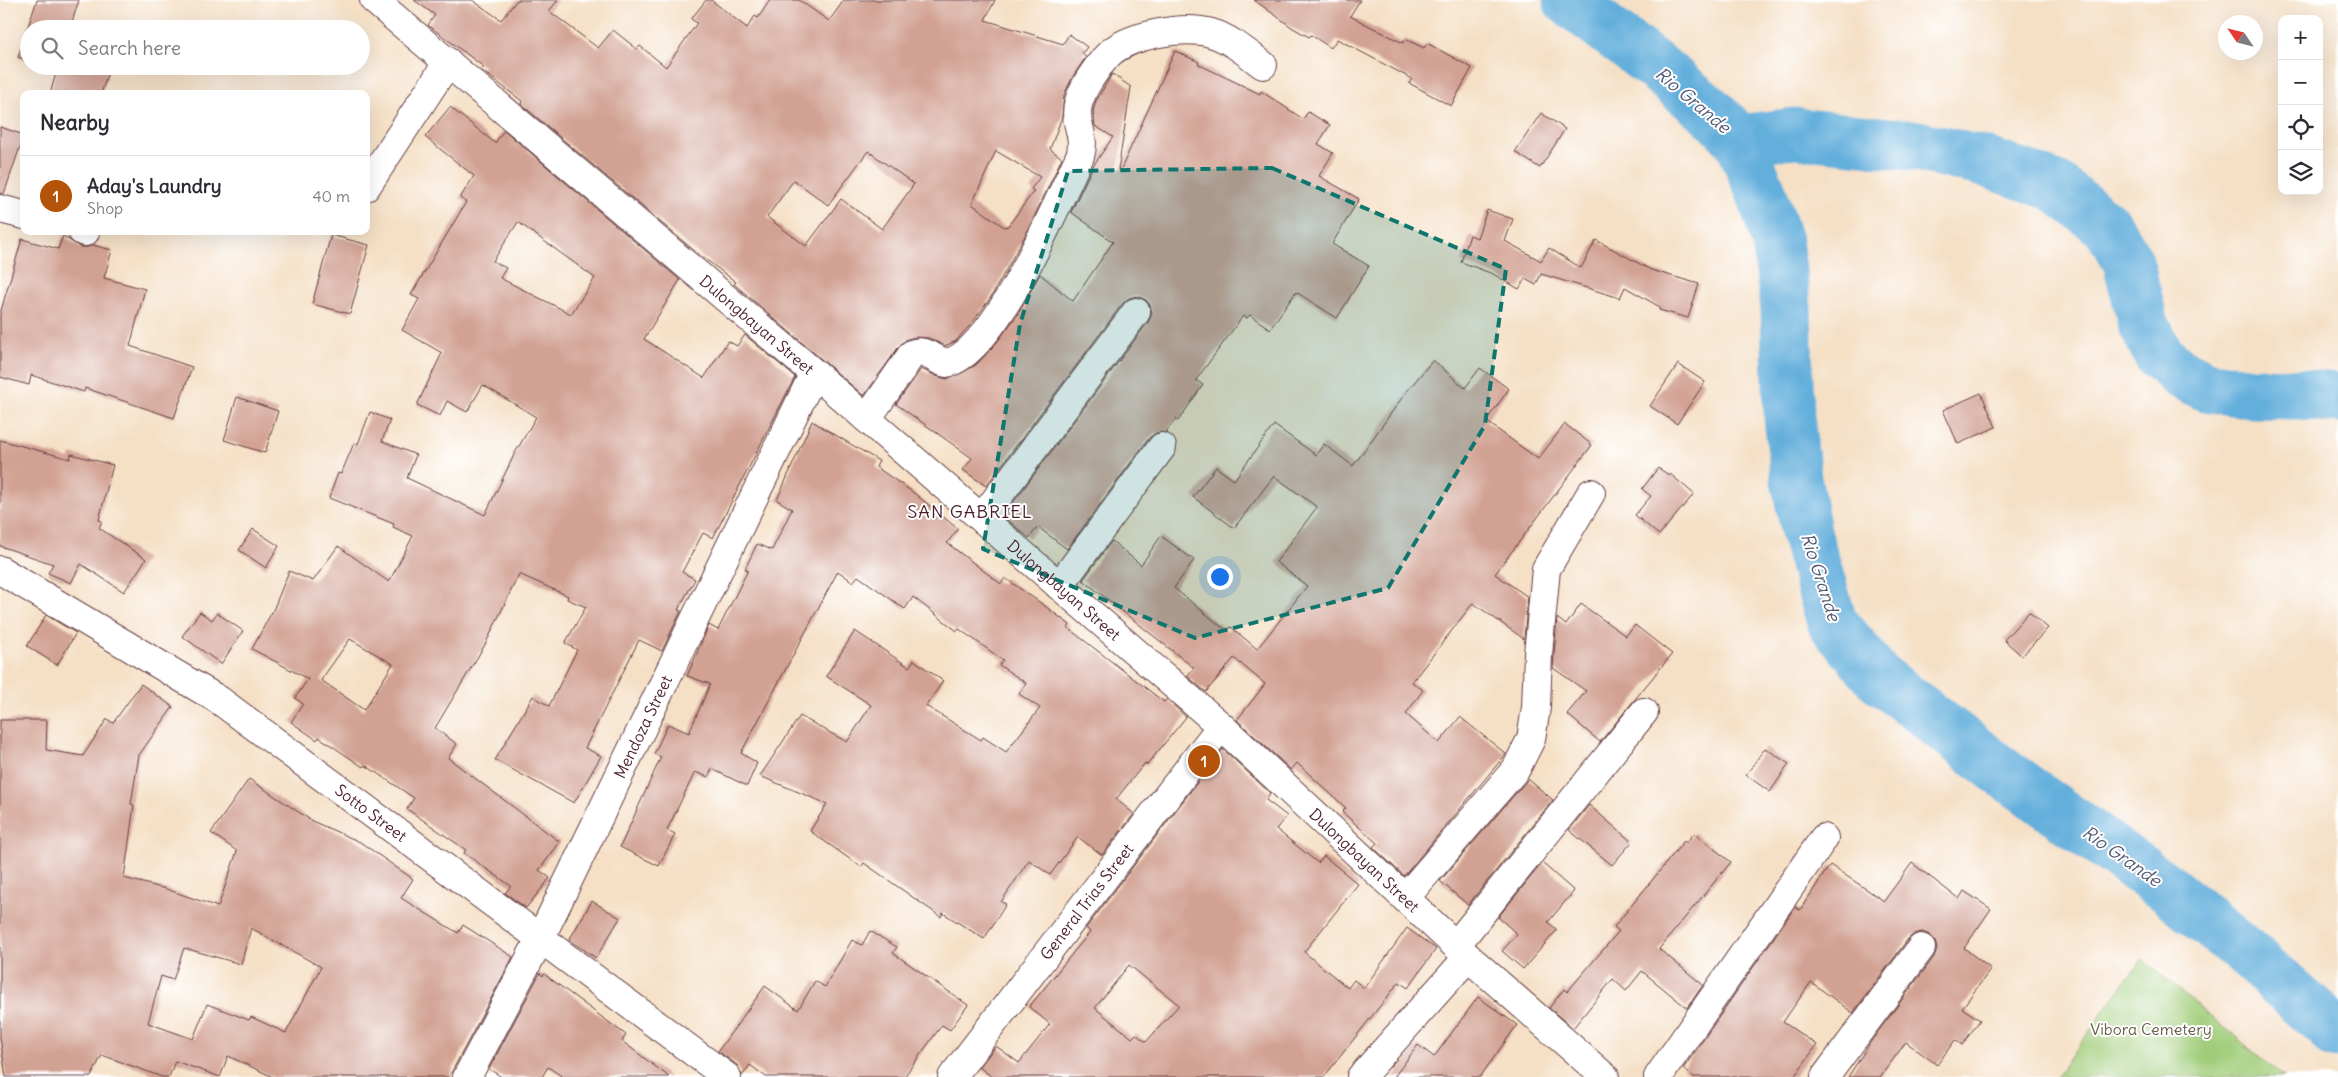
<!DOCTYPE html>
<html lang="en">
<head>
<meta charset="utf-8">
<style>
  body { margin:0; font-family:Delius,sans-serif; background:#f2f2f3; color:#2b2b33 }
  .controls { position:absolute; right:15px; top:15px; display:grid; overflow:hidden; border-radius:10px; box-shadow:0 5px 20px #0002 }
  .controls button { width:45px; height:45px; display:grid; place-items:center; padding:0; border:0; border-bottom:1px solid #e1e1e2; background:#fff; color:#2b2b33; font:25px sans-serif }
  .compass { position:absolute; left:2218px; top:15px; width:45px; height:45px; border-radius:50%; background:#fff; box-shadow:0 5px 20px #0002; rotate:305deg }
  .you { position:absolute; left:1219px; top:576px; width:18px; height:18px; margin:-12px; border:4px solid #fff; border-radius:50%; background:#1a73e8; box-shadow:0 0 0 8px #1a73e833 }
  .badge { display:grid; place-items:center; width:32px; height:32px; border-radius:50%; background:#b45309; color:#fff; font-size:16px; font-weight:700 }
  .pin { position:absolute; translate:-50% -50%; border:2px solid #fff; box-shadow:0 1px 5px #0006 }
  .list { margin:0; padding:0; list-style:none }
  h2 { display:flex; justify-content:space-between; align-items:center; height:65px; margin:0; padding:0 20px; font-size:21px }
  h2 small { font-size:16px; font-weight:400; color:#7c7c81 }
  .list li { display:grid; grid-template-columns:32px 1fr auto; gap:15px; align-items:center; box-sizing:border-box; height:80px; padding:0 20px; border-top:1px solid #e1e1e2 }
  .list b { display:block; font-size:19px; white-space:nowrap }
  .list p { margin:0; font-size:16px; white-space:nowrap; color:#7c7c81 }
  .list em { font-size:16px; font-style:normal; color:#7c7c81 }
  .icon { flex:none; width:28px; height:28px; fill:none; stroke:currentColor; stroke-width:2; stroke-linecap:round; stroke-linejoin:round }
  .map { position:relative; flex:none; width:2338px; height:1077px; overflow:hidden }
  .search { position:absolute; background:#fff; box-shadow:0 5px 20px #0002; left:20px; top:20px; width:350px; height:55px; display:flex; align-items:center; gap:12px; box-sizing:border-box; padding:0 18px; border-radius:28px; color:#7c7c81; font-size:19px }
  .panel { position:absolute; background:#fff; box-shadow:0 5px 20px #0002; left:20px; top:90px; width:350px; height:145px; border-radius:10px }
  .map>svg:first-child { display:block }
  .green { fill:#a1cd7a; stroke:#767652 }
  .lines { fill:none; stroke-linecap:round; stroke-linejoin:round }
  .river { stroke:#64afdc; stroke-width:51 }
  .building { fill:#d1a193; fill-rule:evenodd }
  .street-casing { stroke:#643c42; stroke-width:30 }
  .secondary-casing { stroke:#643c42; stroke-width:30 }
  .street { stroke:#fff; stroke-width:28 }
  .secondary { stroke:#fff; stroke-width:28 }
  .marked { fill:#0f766e; fill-opacity:0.2; stroke:#0f766e; stroke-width:4; stroke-dasharray:10 6; stroke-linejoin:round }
  .labels { text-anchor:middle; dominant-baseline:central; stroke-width:4; stroke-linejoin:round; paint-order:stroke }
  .street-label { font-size:16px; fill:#4a1f2b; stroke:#fff }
  .park-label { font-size:16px; fill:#685c47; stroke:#fff }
  .water-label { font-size:18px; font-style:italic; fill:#545972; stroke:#fff }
  .neighbourhood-label { font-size:18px; letter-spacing:1px; fill:#4a1f2b; stroke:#fff }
</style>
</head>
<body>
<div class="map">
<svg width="2338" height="1077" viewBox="0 0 2338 1077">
  <rect width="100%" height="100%" fill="#fff"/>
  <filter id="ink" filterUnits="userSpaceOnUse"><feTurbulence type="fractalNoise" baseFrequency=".02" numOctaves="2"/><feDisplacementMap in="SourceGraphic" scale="10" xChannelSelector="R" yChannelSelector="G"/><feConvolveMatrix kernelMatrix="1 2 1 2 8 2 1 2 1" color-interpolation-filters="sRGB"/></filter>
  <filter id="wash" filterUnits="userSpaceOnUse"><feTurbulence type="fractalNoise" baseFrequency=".0096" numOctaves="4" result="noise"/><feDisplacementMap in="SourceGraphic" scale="20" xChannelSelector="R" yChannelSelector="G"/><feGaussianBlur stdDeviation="1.12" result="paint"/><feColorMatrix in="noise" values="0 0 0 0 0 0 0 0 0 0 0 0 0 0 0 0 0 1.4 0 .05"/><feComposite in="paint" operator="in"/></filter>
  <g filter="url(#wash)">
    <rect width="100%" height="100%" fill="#f5e0c6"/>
    <polygon class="green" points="2142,959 2284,1077 2056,1077"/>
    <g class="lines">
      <g class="river">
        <polyline points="1568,0 1659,69 1715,115 1739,140 1762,194 1777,241 1786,309 1789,416 1796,479 1807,536 1832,622 1877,676 1997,768 2169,890 2249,955 2338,1034"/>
        <polyline points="1739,140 1795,133 1918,146 1985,162 2055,186 2107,226 2128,261 2143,323 2159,355 2180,373 2206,386 2251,393 2298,394 2338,398"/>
      </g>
    </g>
    <g id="blocks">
      <g class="building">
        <polygon points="37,0 79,0 72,22 94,29 29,29 29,61 18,57"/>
        <path d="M 414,0 L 472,0 L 501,20 L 517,0 L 558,0 L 549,11 L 598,48 L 613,30 L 637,49 L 640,46 L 666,67 L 697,23 L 691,19 L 706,0 L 711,0 L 747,28 L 755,16 L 758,18 L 770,0 L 799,0 L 829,21 L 844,0 L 995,0 L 985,20 L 1063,44 L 1069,34 L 1087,47 L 1082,54 L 1086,57 L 1073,76 L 1064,95 L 1062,117 L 1050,149 L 1062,158 L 1027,232 L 991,297 L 972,323 L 956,341 L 945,346 L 929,338 L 916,337 L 907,339 L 900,345 L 864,396 L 734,284 L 736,282 L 697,253 L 521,104 L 522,101 L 481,70 L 484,67 L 428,25 L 435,15 ZM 868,151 L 914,184 L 882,229 L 841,199 L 806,246 L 767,217 L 794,180 L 828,205 ZM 996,151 L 1040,177 L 1031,189 L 1034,191 L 1008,226 L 1004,227 L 972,204 Z"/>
        <polygon points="1254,0 1360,0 1350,16 1403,43 1405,39 1424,48 1427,43 1472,68 1451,106 1409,83 1412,79 1337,39 1331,48 1311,35 1309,37 1293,28"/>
        <polygon points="1175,51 1199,62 1198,64 1260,94 1261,91 1303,119 1308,112 1330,125 1318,144 1333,153 1319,176 1359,199 1332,244 1369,266 1337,318 1296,292 1270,329 1250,315 1247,318 1243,316 1196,380 1203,385 1178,421 1176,419 1166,432 1156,433 1149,438 1067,549 1038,527 1029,538 1003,516 1149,321 1152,313 1150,305 1146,300 1137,296 1129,298 1123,303 986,486 963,470 972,458 896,404 921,369 936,376 947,379 976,365 997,342 1018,314 1040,274 1073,301 1113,242 1071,212 1093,166 1113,137 1095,126 1093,111 1096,101 1112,74 1131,87 1118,170 1120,171"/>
        <polygon points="45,66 110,66 101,94 50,94 57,70"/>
        <path d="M 450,107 L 495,143 L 504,130 L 680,280 L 644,339 L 704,378 L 728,341 L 737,346 L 745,335 L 795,377 L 713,538 L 703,533 L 682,572 L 695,579 L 678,610 L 681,611 L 662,651 L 639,640 L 585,748 L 601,756 L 574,803 L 495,760 L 533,696 L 549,706 L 577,650 L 565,643 L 586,607 L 567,599 L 568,596 L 519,574 L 486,643 L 435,728 L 457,744 L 448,758 L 560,842 L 539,870 L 550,878 L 526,908 L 505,893 L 511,886 L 464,853 L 466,850 L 407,809 L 414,798 L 365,765 L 363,767 L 319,737 L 317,740 L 291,722 L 303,704 L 295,698 L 308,679 L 252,649 L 274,608 L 289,571 L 313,581 L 338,546 L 389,582 L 413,536 L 393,527 L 394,524 L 329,498 L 338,473 L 341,474 L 354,443 L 358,444 L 370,412 L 390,420 L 382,441 L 416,455 L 407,478 L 485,515 L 515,453 L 536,417 L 483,385 L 467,412 L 447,401 L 440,416 L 417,405 L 442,353 L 402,330 L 419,299 L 411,295 L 466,202 L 460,198 L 474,176 L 425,137 ZM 518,222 L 595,278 L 571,314 L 500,278 L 506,268 L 493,261 ZM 350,639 L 393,664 L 364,710 L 321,680 Z"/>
        <polygon points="1541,113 1565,129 1540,168 1515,152"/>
        <polygon points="0,127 24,135 4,194 0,194"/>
        <polygon points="1487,210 1513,219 1505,241 1541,261 1549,248 1581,268 1596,240 1651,270 1699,284 1688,318 1659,310 1660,307 1625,287 1620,298 1541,274 1536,285 1525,279 1519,289 1493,274 1461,262 1470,235 1477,238"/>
        <polygon points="331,235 369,245 350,314 312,304"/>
        <polygon points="63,236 80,247 88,247 93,245 112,250 104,278 145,289 130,346 192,367 174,418 85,388 84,392 31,375 29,385 0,377 0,314 22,239 58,249"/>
        <polygon points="1433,360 1465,388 1480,368 1509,389 1486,421 1538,459 1565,424 1592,445 1495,574 1528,597 1524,639 1473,603 1412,682 1423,690 1406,714 1439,743 1460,717 1506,754 1404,876 1373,847 1377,843 1342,812 1346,808 1297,763 1291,770 1237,720 1265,684 1234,658 1206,692 1187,676 1194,668 1083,580 1112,541 1141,565 1161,536 1194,560 1174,588 1227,631 1231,627 1257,649 1307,586 1276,562 1317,507 1274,476 1234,528 1193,497 1216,467 1234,480 1274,425 1316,455 1324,444 1353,466 1407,391"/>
        <polygon points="1678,364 1705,382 1677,424 1650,406"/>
        <polygon points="1981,393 1996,427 1958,444 1943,410"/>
        <polygon points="237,397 278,411 265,453 224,440"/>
        <polygon points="812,421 879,461 876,467 914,493 958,529 947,543 1001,584 1005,578 1045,606 1070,625 1068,628 1164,702 1167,699 1186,717 1147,765 1145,763 1116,799 1134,814 1102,855 1078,837 1050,875 1029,860 1001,902 1006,904 984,939 943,913 941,917 864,863 861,867 810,831 827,804 760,776 800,716 847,742 871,705 826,676 855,631 909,667 914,660 943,681 926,706 981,740 983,737 1006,752 1040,708 1019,694 1026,683 999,665 1003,660 959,629 957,631 913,597 905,609 858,576 853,582 838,571 741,753 757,763 747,786 712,769 708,777 695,772 667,830 675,834 659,866 620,847 661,757 654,754 668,724 689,733 710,684 687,676 709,625 718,630 748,570 745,569 757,544 772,550 792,509 777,500"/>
        <polygon points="0,440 70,459 71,454 113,465 99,520 102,521 99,528 146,559 124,592 81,564 71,583 48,573 53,564 0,546"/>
        <polygon points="1658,468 1669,475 1670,474 1694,494 1659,535 1635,515 1651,496 1642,489"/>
        <polygon points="253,529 279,546 266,568 239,550"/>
        <polygon points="1581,604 1626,636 1635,625 1672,654 1600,742 1567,714 1586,691 1553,668 1557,618 1566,625"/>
        <polygon points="200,612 212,620 217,613 243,631 221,664 182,636"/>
        <polygon points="2029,612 2048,628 2022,656 2004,640"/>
        <polygon points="46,615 76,633 57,665 27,646"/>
        <path d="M 141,684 L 173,707 L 139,755 L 131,804 L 134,805 L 124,878 L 166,889 L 218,907 L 237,851 L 211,833 L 249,779 L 312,821 L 360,842 L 413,879 L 401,898 L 458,933 L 463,925 L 513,957 L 449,1077 L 273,1077 L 228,1056 L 220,1077 L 175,1061 L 169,1077 L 162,1077 L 102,1055 L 91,1077 L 6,1077 L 0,1038 L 0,720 L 47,720 L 46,750 L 83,756 L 107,719 L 113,723 ZM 251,928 L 321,967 L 286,1033 L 251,1017 L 249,1020 L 207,1004 L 193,1039 L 148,1023 L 161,976 L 173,980 L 184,948 L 241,964 Z"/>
        <polygon points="1765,748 1789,764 1770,792 1746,775"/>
        <path d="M 1223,749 L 1270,793 L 1266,800 L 1287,816 L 1276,829 L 1318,863 L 1324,856 L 1358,884 L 1304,952 L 1348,988 L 1354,980 L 1364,988 L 1407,928 L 1436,949 L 1408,988 L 1399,982 L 1324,1077 L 992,1077 L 979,1067 L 996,1046 L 1019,1063 L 1050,1024 L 1029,1007 L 1090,932 L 1086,928 ZM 1129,965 L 1179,1005 L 1146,1042 L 1136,1034 L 1132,1038 L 1095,1008 Z"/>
        <polygon points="1528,779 1553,800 1468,905 1440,881"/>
        <polygon points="1589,805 1632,842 1612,865 1569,830"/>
        <polygon points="1694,833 1731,862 1659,949 1703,985 1687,1008 1642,971 1626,991 1613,979 1573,1028 1549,1008 1564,989 1567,992 1619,931 1614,927 1684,841 1686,843"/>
        <polygon points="1542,863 1574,891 1548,922 1557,930 1523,969 1502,951 1517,934 1498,917"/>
        <polygon points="1912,863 1959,899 1964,891 1991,909 1964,948 1991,969 1962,1008 1980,1020 1962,1045 1955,1040 1937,1065 1906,1042 1880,1077 1848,1077 1872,1040 1934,957 1937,949 1935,941 1930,935 1922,932 1914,934 1908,939 1853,1013 1811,982 1783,1022 1817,1045 1794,1077 1694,1077 1683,1069 1795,907 1800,910 1830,865 1884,901"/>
        <polygon points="592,901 620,918 596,958 569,940"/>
        <polygon points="870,931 897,947 893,953 968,1005 950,1030 942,1025 904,1077 766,1077 750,1065 742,1076 737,1065 718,1051 765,986 798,1010 815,981 825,987 852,940 862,945"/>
        <polygon points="540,973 543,976 544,974 626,1035 622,1041 669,1077 563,1077 548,1067 542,1077 502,1077 489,1069"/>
        <polygon points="1478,997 1517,1025 1480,1077 1394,1077 1418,1045 1434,1057"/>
      </g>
    </g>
  </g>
  <g filter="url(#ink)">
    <use href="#blocks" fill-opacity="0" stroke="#643c42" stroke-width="1"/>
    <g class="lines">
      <g class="street-casing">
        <g id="street">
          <polyline points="366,187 448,62"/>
          <polyline points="0,209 24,215"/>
          <polyline points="82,231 85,232"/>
          <path d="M 867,419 L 912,354 C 925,348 934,360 946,363 C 995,355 1058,200 1080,156 C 1087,134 1072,123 1079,101 C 1084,86 1096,68 1107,56 C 1126,35 1184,25 1211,33 C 1229,38 1247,53 1263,65"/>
          <polyline points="982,518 1136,312"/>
          <path id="s1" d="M 0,570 L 219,700 L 727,1077"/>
          <polyline points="1059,586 1162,447"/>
          <polyline points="1405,898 1516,769 1531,739 1536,708 1538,654 1546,569 1591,493"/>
          <polyline points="1456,945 1644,712"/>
          <path id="s2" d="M 467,1077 L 540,939 L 814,373"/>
          <polyline points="1658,1077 1824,838"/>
          <polyline points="1825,1077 1921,948"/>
        </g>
      </g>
      <g class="secondary-casing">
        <g id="secondary">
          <path id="s3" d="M 374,0 L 814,373 L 1221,726 L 1468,957 L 1605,1077"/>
          <path id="s4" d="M 952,1077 L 1221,726"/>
          <polyline points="1361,1077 1468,957"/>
        </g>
      </g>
      <use href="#street" class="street"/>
      <use href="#secondary" class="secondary"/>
    </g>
  </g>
  <path class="marked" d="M 1272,168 L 1506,269 L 1485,425 L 1388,588 L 1195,638 L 983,549 L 1020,324 L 1068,171 Z"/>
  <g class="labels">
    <g class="street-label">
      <text stroke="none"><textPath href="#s3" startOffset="502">Dulongbayan Street</textPath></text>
      <text stroke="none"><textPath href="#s3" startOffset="908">Dulongbayan Street</textPath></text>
      <text stroke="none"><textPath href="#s2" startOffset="392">Mendoza Street</textPath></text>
      <text stroke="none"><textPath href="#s1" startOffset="444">Sotto Street</textPath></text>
      <text stroke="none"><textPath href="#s3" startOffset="1312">Dulongbayan Street</textPath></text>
      <text stroke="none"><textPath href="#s4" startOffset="221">General Trias Street</textPath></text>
    </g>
    <g class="park-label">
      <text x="2151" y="1029">Vibora Cemetery</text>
    </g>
    <g class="water-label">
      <text transform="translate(1693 100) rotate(40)">Rio Grande</text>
      <text transform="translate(1821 577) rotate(72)">Rio Grande</text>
      <text transform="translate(2122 856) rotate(35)">Rio Grande</text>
    </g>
    <g class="neighbourhood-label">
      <text x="970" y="511">SAN GABRIEL</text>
    </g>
  </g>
</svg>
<div class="controls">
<button>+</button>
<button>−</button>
<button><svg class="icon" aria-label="locate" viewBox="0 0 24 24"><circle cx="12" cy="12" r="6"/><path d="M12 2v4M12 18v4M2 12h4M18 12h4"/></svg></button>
<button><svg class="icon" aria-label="layers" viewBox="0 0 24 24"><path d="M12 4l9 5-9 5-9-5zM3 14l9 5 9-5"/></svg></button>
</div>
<svg class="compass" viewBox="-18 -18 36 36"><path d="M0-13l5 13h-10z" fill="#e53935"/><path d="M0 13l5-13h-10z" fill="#7c7c81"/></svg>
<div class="you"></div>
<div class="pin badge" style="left:1204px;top:761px">1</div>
<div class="search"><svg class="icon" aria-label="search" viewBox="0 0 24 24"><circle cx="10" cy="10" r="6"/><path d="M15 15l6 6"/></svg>Search here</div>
<section class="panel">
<h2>Nearby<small></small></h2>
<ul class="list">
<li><span class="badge">1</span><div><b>Aday's Laundry</b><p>Shop</p></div><em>40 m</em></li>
</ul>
</section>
</div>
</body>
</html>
